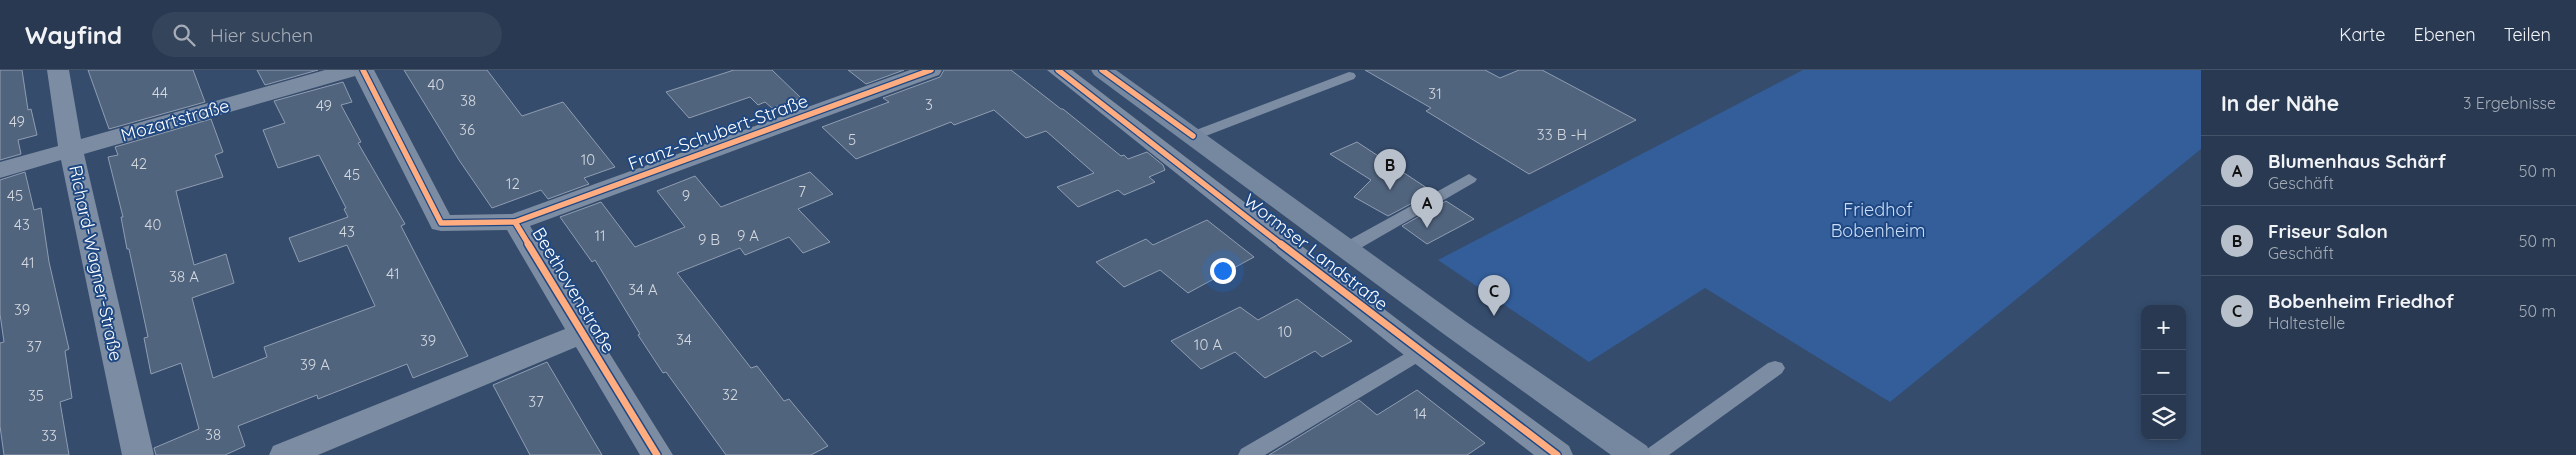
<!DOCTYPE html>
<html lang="de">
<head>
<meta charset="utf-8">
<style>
  body { margin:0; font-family:Quicksand,sans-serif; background:#34445b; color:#f1f3f6 }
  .controls { position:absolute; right:15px; bottom:15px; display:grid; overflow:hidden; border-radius:10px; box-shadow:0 2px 8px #0003 }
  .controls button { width:45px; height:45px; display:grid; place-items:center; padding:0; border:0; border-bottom:1px solid #445368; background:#283951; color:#f1f3f6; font:25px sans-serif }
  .you { position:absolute; left:1222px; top:200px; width:18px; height:18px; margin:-12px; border:4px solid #fff; border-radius:50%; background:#1a73e8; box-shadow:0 0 0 8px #1a73e833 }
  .badge { display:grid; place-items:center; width:32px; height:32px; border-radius:50%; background:#b8c0cc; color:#111; font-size:16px; font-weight:700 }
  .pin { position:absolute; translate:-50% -41px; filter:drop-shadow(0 1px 2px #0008) }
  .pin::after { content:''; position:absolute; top:26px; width:18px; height:15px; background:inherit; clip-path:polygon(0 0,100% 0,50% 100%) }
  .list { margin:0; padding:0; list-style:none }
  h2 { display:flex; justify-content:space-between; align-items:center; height:65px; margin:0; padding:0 20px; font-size:21px }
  h2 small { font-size:16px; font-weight:400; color:#a5acb7 }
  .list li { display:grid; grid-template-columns:32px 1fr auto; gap:15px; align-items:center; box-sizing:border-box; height:70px; padding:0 20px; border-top:1px solid #445368 }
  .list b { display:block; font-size:19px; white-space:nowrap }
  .list p { margin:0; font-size:16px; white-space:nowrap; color:#a5acb7 }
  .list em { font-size:16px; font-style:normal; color:#a5acb7 }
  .icon { flex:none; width:28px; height:28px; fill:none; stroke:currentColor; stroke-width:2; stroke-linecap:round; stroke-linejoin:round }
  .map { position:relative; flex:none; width:2201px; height:385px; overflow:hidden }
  header { display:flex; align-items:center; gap:30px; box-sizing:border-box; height:70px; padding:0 25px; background:#283951; border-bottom:1px solid #445368 }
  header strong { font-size:24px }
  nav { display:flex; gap:28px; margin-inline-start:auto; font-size:18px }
  .search { width:350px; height:45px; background:#34445b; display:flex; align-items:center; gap:12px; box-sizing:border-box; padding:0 18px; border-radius:28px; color:#a5acb7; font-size:19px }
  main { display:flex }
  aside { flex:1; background:#283951 }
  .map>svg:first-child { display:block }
  .green { fill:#335e9a }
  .building { fill:#51647e; stroke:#8f9db1 }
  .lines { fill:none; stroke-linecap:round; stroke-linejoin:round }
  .lane { fill:#7c8ca2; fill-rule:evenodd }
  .street { fill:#7c8ca2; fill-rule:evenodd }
  .secondary { fill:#76889f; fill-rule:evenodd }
  .cycleway-far1-casing { stroke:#1f4883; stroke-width:8 }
  .cycleway-casing { stroke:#1f4883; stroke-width:10 }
  .cycleway-far1 { stroke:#ffac80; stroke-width:5.5 }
  .cycleway { stroke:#ffac80; stroke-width:7 }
  .labels { text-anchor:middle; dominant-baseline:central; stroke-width:4; stroke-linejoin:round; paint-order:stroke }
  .number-label { font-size:15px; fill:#d4d8df }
  .street-label { font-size:18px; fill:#fff; stroke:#1f4883 }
  .park-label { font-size:18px; fill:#cbddf7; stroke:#1f4883 }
</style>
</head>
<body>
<header>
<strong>Wayfind</strong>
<div class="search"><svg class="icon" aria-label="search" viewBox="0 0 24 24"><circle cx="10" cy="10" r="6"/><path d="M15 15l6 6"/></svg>Hier suchen</div>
<nav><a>Karte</a><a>Ebenen</a><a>Teilen</a></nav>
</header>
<main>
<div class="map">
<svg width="2201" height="385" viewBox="0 0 2201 385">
  <rect width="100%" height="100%" fill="#354c6c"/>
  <polygon class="green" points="1803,0 2201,0 2201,79 1890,332 1705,218 1589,292 1438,190"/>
  <g class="building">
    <polygon points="0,0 22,0 28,40 31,39 37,65 18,70 21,84 0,90"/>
    <polygon points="88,0 193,0 205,32 109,59"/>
    <polygon points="257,0 318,0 265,15"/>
    <polygon points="404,0 487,0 522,46 563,32 615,97 584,108 589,114 548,129 541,120 492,138 459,90"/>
    <polygon points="734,0 772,0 801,28 772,38 765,32 758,35 750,27 689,48 666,22"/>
    <polygon points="848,0 904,0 866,14"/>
    <polygon points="944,0 1011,0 1061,39 1063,39 1121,86 1124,85 1128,89 1147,82 1163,95 1165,100 1149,107 1155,112 1124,125 1118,120 1078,137 1057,117 1094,103 1046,61 1026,68 994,40 954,55 951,52 856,89 822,57 889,32 883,28 940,7"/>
    <polygon points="1365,0 1485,0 1500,8 1519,0 1542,0 1636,50 1529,104 1426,41 1431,38"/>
    <polygon points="343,12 352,32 341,35 361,72 358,73 405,154 401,156 468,286 413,308 407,294 318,329 317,325 238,356 245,376 225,385 156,385 154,378 199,359 181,293 151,304 144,268 148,267 129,179 127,179 121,147 123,147 108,87 118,85 115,77 211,49 223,82 215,85 223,107 176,121 194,195 226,184 234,213 192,228 213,308 267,287 264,277 375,236 347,175 299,192 289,168 348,147 344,139 346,138 319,85 278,98 263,60 285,53 274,31"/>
    <polygon points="1357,72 1389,93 1433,122 1388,146 1354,127 1371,110 1330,84"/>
    <polygon points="25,102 34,140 41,138 49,192 69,279 65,281 72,328 60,332 69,385 4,385 0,356 0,273 4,272 0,244 0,110"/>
    <polygon points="810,102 833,124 798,139 830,172 803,183 789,167 745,185 740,178 677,203 751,298 757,296 784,331 789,329 828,376 811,385 726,385 666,302 663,303 638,265 640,264 595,190 592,192 560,147 601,132 635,177 685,157 657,121 695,106 721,137"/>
    <polygon points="1446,131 1474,149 1427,174 1402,156"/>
    <polygon points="1207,150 1254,187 1188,223 1160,200 1124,217 1096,192 1146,169 1153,175"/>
    <polygon points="1297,229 1352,271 1322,287 1315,281 1265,308 1235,282 1201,299 1171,271 1240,237 1258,250"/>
    <polygon points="547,292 602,385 530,385 493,315"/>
    <polygon points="1417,320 1485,373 1467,385 1269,385 1359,330 1377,345"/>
  </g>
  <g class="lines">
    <g class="lane">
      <polygon points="1349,2 1354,3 1356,6 1354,9 1198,69 1193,71 1185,66 1188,63"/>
      <polygon points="1469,104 1477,109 1475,112 1352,183 1340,183 1337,179 1340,175"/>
      <polygon points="1420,275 1427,277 1430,282 1427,287 1265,385 1238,385 1241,379"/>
      <polygon points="1775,291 1782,293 1785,298 1782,303 1669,385 1644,385 1647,379 1768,293"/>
    </g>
    <g class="street">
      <polygon points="47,0 69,0 81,69 325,0 374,0 450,145 512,144 910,0 942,0 939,5 530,156 673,385 640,385 576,277 318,385 269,385 273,376 565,259 507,160 441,161 432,159 355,6 84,84 154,385 122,385 61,90 0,108 0,92 58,76"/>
      <polygon points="1047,0 1072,0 1431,275 1569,376 1573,385 1534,385 1409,289"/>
    </g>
    <polygon class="secondary" points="1091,0 1116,0 1465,251 1647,376 1651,385 1611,385 1445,265 1094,5"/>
    <g class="cycleway-far1-casing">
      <g id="cycleway-far1">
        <polyline points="363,0 441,153 515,152 529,175"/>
        <polyline points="1058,0 1282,175"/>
        <polyline points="1102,0 1193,66"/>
        <polyline points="515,152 931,0"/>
      </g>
    </g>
    <g class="cycleway-casing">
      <g id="cycleway">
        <polyline points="528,174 657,385"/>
        <polyline points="1281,174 1557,385"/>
      </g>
    </g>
    <use href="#cycleway-far1" class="cycleway-far1"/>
    <use href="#cycleway" class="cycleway"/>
  </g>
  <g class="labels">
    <g class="number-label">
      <text x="436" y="14">40</text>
      <text x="160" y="22">44</text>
      <text x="1435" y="23">31</text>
      <text x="468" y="30">38</text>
      <text x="929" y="34">3</text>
      <text x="324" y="35">49</text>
      <text x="17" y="51">49</text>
      <text x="467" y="59">36</text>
      <text x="1562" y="64">33 B -H</text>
      <text x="852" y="69">5</text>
      <text x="588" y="89">10</text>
      <text x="139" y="93">42</text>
      <text x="352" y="104">45</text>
      <text x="513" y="113">12</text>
      <text x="802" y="121">7</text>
      <text x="15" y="125">45</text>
      <text x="686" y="125">9</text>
      <text x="22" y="154">43</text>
      <text x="153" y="154">40</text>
      <text x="347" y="161">43</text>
      <text x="600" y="165">11</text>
      <text x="748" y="165">9 A</text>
      <text x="709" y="169">9 B</text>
      <text x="28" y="192">41</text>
      <text x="393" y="203">41</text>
      <text x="184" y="206">38 A</text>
      <text x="643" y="219">34 A</text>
      <text x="22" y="239">39</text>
      <text x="1285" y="261">10</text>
      <text x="684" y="269">34</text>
      <text x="428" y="270">39</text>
      <text x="1208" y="274">10 A</text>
      <text x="34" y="276">37</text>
      <text x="315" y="294">39 A</text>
      <text x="730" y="324">32</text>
      <text x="36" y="325">35</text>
      <text x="536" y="331">37</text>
      <text x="1420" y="343">14</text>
      <text x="213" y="364">38</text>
      <text x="49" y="365">33</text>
    </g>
    <g class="street-label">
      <text transform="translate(175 50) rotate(-16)">Mozartstraße</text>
      <text transform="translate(718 62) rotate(-20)">Franz-Schubert-Straße</text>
      <text transform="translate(1316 182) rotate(38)">Wormser Landstraße</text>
      <text transform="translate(96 193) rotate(78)">Richard-Wagner-Straße</text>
      <text transform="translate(574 220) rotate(59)">Beethovenstraße</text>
    </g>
    <g class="park-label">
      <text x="1878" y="139">Friedhof<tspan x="1878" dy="21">Bobenheim</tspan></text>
    </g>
  </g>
</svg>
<div class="controls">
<button>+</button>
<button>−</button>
<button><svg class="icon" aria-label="layers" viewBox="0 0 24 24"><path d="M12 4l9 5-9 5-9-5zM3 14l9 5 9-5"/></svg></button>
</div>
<div class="you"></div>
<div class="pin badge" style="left:1427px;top:158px">A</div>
<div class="pin badge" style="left:1390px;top:120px">B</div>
<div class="pin badge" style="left:1494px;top:246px">C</div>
</div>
<aside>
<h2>In der Nähe<small>3 Ergebnisse</small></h2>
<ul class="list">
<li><span class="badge">A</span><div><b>Blumenhaus Schärf</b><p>Geschäft</p></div><em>50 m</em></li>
<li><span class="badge">B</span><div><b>Friseur Salon</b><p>Geschäft</p></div><em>50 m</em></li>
<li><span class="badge">C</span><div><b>Bobenheim Friedhof</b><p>Haltestelle</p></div><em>50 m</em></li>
</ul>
</aside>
</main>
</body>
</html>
